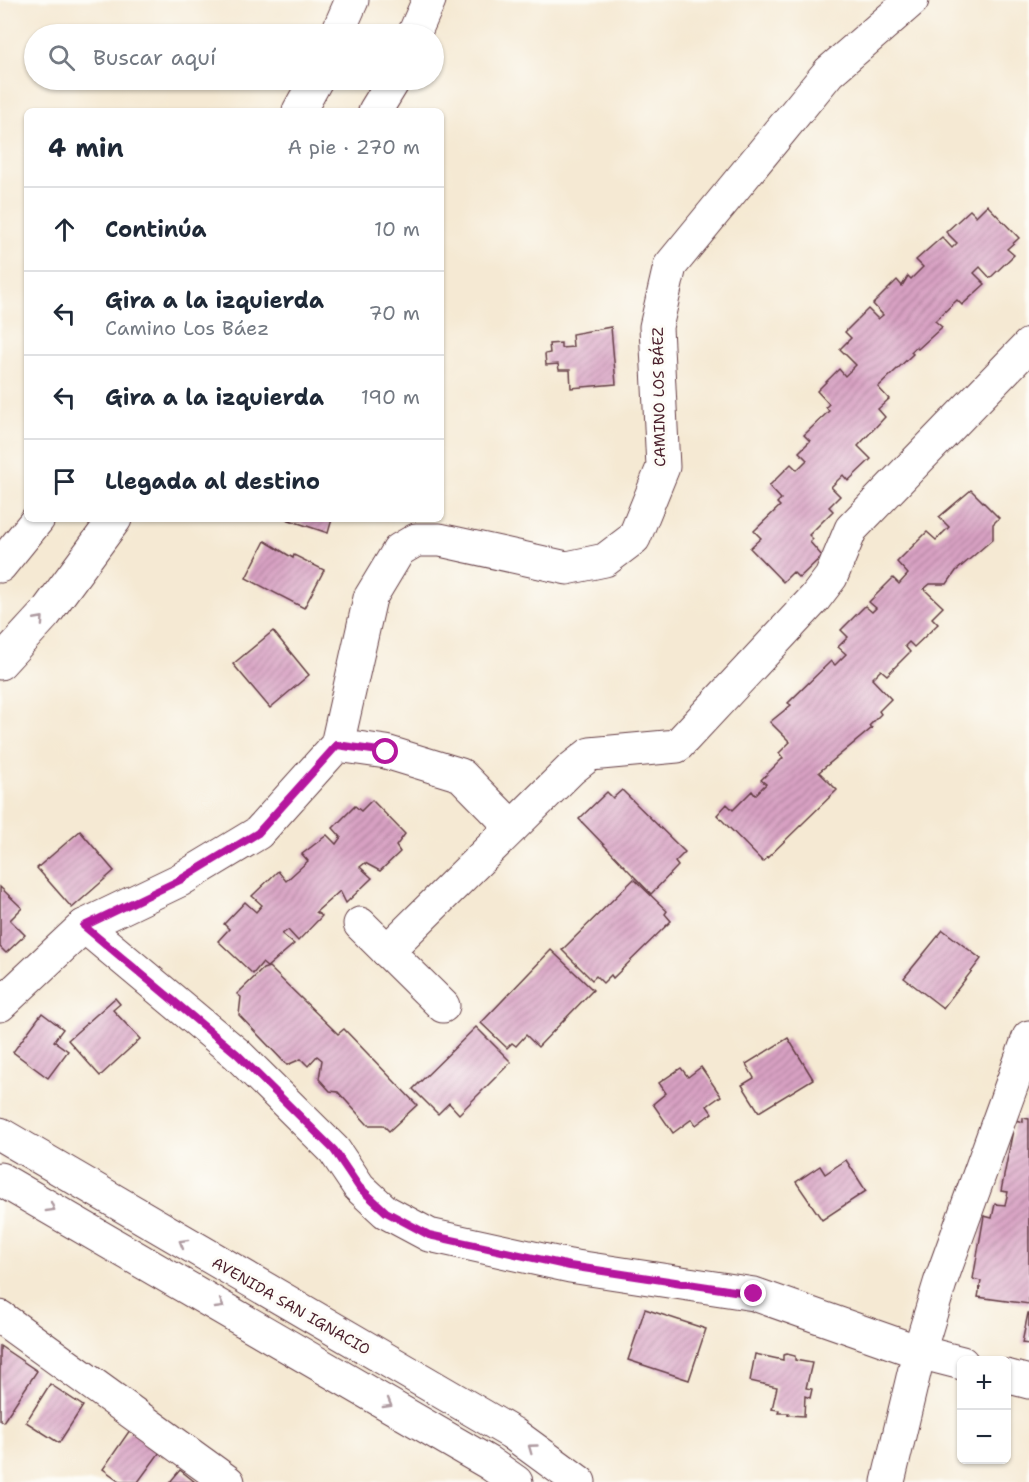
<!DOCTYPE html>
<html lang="es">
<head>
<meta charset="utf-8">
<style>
  body { margin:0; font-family:"Shantell Sans",sans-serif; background:#f6f6f7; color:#1f2937 }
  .controls { position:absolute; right:18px; bottom:18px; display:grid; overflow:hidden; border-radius:9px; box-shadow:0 2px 4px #0004 }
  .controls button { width:54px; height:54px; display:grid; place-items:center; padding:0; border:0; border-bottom:2px solid #e0e1e3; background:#fff; color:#1f2937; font:30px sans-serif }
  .stop { position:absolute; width:18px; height:18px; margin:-14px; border:4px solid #b5179e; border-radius:50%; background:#fff }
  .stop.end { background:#b5179e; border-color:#fff; box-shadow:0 2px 6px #0008 }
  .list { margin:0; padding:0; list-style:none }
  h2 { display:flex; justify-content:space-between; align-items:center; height:78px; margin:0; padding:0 24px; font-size:26px }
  h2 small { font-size:20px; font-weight:400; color:#747a83 }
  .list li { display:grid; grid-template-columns:39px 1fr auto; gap:18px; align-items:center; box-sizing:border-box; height:84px; padding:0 24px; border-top:2px solid #e0e1e3 }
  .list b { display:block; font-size:22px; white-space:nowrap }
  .list p { margin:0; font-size:20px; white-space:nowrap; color:#747a83 }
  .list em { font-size:20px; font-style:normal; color:#747a83 }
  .icon { flex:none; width:33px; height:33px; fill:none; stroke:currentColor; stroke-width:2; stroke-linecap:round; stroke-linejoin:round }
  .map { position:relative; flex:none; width:1029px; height:1482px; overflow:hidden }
  .search { position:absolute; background:#fff; box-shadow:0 2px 4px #0004; left:24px; top:24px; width:420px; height:66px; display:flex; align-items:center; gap:15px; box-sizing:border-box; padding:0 21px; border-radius:33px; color:#747a83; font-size:22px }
  .panel { position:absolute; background:#fff; box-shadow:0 2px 4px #0004; left:24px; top:108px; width:420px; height:414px; border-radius:9px }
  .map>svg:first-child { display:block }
  .building { fill:url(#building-hatch) }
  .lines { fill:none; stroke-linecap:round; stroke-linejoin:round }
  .minor-casing { stroke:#643d44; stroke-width:35 }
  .major-casing { stroke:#643d44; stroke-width:35 }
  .minor { stroke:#fff; stroke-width:33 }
  .major { stroke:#fff; stroke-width:33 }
  .oneway { stroke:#ae9aa0 }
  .route { stroke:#b5179e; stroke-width:8 }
  .labels { text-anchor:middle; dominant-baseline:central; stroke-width:6; stroke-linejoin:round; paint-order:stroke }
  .street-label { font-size:15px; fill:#4a1f2b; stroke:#fdfcf7 }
</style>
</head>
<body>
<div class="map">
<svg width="1029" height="1482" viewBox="0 0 1029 1482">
  <defs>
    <pattern id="building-hatch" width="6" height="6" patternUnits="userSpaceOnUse" patternTransform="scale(1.5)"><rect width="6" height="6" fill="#d8a1c3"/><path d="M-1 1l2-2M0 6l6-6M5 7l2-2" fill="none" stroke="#b1839f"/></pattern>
  </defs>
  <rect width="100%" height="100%" fill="#fdfcf7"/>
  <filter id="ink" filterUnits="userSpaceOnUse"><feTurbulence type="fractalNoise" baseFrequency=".0167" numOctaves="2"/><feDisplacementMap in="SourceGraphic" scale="12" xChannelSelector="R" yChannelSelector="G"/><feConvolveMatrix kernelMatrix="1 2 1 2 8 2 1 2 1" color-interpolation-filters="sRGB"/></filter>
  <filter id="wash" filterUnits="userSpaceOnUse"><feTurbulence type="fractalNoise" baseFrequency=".008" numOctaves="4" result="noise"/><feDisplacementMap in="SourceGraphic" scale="24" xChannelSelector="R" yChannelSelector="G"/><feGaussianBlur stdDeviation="1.35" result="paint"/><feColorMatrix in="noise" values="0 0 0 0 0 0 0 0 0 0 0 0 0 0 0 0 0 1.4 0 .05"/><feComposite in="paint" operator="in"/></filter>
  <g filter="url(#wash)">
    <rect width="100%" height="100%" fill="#f5e9d3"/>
    <g id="blocks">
      <g class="building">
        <polygon points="987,205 1019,238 1007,249 1014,255 990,278 980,267 974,273 985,284 962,305 957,300 935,321 942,327 918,349 916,347 911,352 913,354 878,387 889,399 878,409 885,417 858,446 871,459 848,481 843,475 831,487 840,496 829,507 833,511 809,535 813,539 810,542 822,556 799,578 793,572 783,582 750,548 761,538 754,531 780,506 777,503 781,499 769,486 791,464 797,470 807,460 799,452 810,441 804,435 829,411 826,407 829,404 817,391 839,369 845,376 856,365 840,349 851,338 845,332 868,309 878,319 883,315 873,304 897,280 902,286 908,276 911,279 923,267 916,260 942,237 952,248 957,243 946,232 970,210 976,216"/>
        <polygon points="611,327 616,384 571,388 570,370 559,370 558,364 546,365 545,354 550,353 549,344 561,343 561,348 573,347 572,334"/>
        <polygon points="971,490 999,518 993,524 993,539 956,571 947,584 930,584 924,589 943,607 932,618 938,624 914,647 909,642 905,646 910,652 887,675 881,670 872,679 891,699 879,711 881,714 869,726 872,728 819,772 837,790 763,862 717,815 727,804 733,810 752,791 755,795 766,784 761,780 783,758 779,753 790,742 770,722 791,705 788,703 831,661 835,665 846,654 838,647 848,637 841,630 865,606 872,612 876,608 869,602 893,578 899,584 908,574 897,562 927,532 936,540 949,527 939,517"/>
        <polygon points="286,519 332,519 328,533"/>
        <polygon points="265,541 293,558 294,555 324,570 304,608 246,578"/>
        <polygon points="273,631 309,675 270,708 233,664"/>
        <polygon points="622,790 685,852 675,862 678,866 651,894 579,819 607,792 613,798"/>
        <polygon points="372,800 405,834 396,846 400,852 380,871 365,863 360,867 372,878 346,903 340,891 316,912 322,916 298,941 288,930 282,934 294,944 267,967 262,963 253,974 218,941 229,929 224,924 245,902 256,912 262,905 252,896 278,871 286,881 308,861 302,854 327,835 336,844 341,837 333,828 355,806 361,811"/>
        <polygon points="80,831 114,871 72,908 37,868"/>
        <polygon points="634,879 667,911 665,914 671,921 613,978 611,975 603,983 596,976 592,980 562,950"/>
        <polygon points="0,887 22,908 10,920 25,935 6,953 0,947"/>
        <polygon points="943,930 981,959 943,1008 904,978"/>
        <polygon points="551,950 593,990 538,1047 526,1035 516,1046 512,1043 507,1048 481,1023"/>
        <polygon points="269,967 338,1034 344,1029 417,1105 389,1131 383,1125 368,1125 338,1092 330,1091 319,1079 322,1060 317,1056 308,1066 301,1059 287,1065 239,1015 241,997 237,994 263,969"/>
        <polygon points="115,998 120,1004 113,1010 140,1039 100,1076 68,1040"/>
        <polygon points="42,1013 63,1029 54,1041 68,1051 48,1078 13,1052"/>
        <polygon points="476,1027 511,1062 459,1114 449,1103 438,1114 413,1089"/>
        <polygon points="788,1038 813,1079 759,1112 742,1085 754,1078 746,1064"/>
        <polygon points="701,1067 721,1096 707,1106 712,1113 696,1125 692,1119 673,1133 653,1104 666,1093 659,1083 681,1068 688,1077"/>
        <polygon points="1023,1118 1029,1119 1029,1304 978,1297 981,1281 973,1279 984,1216 992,1218 995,1204 1005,1205 1008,1192 1001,1191 1015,1120 1023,1122"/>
        <polygon points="846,1160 866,1191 822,1220 796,1182 820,1166 825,1174"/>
        <polygon points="645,1309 706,1329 689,1380 628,1360"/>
        <polygon points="1028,1313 1029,1313 1029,1344 1022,1343"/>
        <polygon points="0,1346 37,1371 3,1422 0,1420"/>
        <polygon points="755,1354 783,1360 783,1355 787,1354 795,1356 795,1360 812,1363 806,1388 812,1389 810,1398 805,1396 804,1416 788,1415 789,1413 778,1413 779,1410 772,1409 777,1387 750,1381"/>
        <polygon points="50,1384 83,1406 59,1443 26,1422"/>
        <polygon points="130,1430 160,1452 138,1482 121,1482 103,1469"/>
        <polygon points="180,1470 195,1482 170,1482"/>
      </g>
    </g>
  </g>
  <g filter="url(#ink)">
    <use href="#blocks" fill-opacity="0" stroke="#643d44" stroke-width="1.5"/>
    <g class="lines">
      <g class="minor-casing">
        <g id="minor">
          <polyline points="337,745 386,752 461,775 512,827"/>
          <polyline points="360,924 443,1006"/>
          <polyline points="84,926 237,1054 334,1150 359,1187 386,1212 429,1235 570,1266 754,1294 919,1352 962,1363"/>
          <polyline points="387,951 571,769 590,754 677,746 815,598 831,577 851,529 1029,345"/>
          <polyline points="0,1005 84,926 180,880 258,833 337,745 370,598 399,550 416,540 440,540 567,568 605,560 634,538 663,467 656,327 670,266 829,72 912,0"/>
          <polyline points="0,1134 512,1433 579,1482"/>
          <polyline points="0,1179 489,1463 516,1482"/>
          <polyline points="0,1317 228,1482"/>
          <polyline points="1006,1376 1029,1382"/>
          <polyline points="888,1482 919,1352 940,1283 1029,1037"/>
        </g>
      </g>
      <g class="major-casing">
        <g id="major">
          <polyline points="337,34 352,0"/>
          <polyline points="414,34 429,0"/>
          <polyline points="299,111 316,80"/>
          <polyline points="375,111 394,80"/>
          <polyline points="0,566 38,519"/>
          <polyline points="0,663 45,614 115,519"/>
        </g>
      </g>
      <use href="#minor" class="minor"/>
      <use href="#major" class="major"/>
    </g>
    <defs><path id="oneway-chevron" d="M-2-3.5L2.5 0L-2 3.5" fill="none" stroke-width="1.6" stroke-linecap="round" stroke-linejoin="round" transform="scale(1.5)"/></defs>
    <g class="oneway">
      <use href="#oneway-chevron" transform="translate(40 620) rotate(-48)"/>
      <use href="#oneway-chevron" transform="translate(51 1208) rotate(30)"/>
      <use href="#oneway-chevron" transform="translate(183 1243) rotate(-150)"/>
      <use href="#oneway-chevron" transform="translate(220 1305) rotate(30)"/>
      <use href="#oneway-chevron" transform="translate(388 1404) rotate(30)"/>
      <use href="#oneway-chevron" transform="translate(532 1448) rotate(-144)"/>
    </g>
  </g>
  <g class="lines" filter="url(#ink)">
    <polyline class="route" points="386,752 337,745 258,833 180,880 84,926 237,1054 334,1150 359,1187 386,1212 429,1235 570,1266 754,1294"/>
  </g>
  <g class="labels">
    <g class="street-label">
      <text transform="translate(659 397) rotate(-91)">CAMINO LOS BÁEZ</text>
      <text transform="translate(291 1306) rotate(30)">AVENIDA SAN IGNACIO</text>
    </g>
  </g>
</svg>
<div class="controls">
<button>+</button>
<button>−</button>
</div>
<div class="stop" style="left:386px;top:752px"></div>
<div class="stop end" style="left:754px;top:1294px"></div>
<div class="search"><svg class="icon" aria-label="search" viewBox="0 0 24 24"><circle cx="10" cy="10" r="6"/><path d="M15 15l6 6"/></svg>Buscar aquí</div>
<section class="panel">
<h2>4 min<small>A pie · 270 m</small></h2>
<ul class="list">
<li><svg class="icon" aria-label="ahead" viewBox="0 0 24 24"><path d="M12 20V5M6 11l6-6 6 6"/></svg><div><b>Continúa</b></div><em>10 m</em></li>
<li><svg class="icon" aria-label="left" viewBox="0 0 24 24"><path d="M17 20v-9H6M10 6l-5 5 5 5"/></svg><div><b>Gira a la izquierda</b><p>Camino Los Báez</p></div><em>70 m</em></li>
<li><svg class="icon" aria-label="left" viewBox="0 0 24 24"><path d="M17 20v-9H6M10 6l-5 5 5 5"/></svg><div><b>Gira a la izquierda</b></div><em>190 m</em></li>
<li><svg class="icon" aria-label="arrive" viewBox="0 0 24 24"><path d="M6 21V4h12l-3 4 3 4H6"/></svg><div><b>Llegada al destino</b></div></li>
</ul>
</section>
</div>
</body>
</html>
